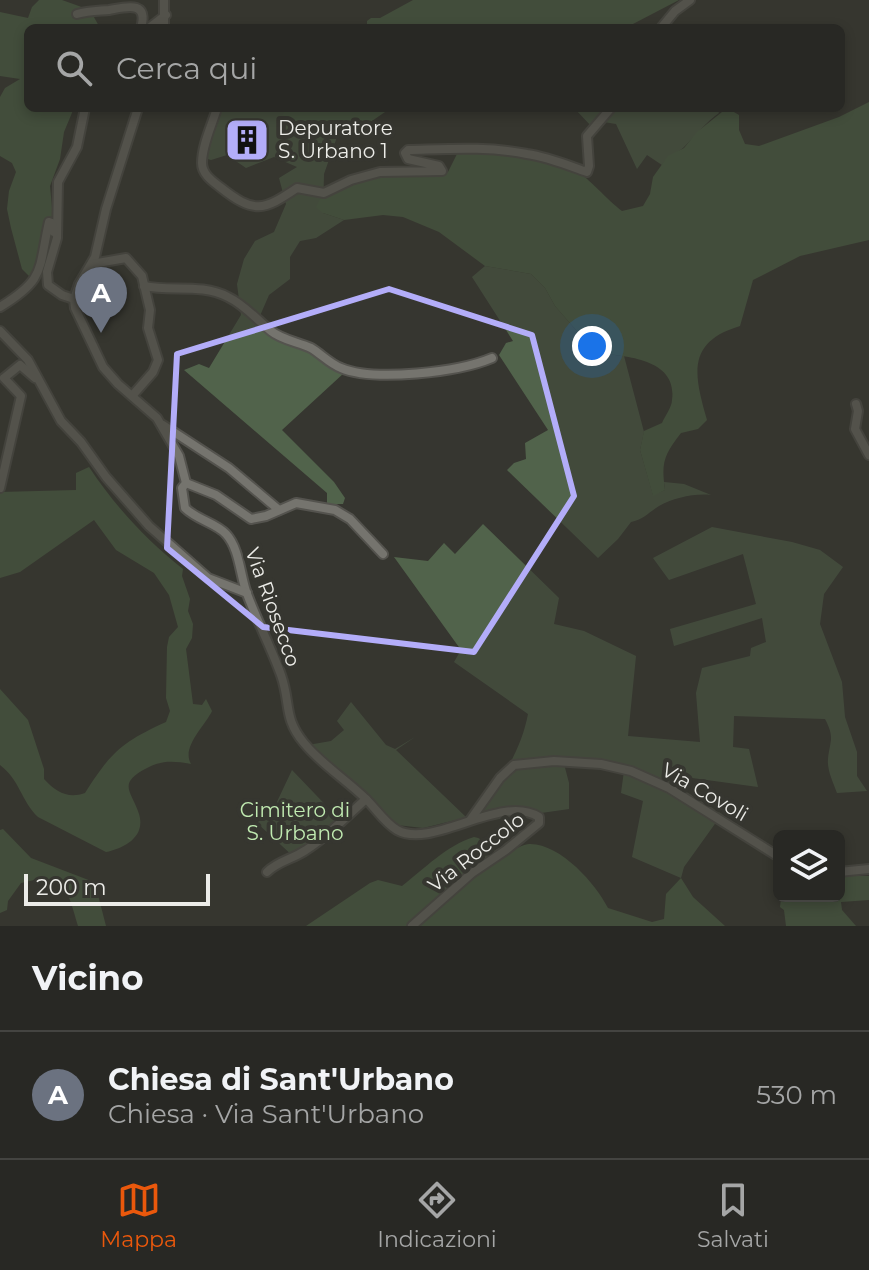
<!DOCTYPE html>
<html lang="it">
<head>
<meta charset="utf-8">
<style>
  body { margin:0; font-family:Montserrat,sans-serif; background:#30302c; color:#f1f3f6 }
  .controls { position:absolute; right:24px; bottom:24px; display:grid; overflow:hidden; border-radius:12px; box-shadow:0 4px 12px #0003 }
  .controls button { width:72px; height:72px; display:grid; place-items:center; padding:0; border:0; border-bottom:2px solid #444441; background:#282824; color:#f1f3f6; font:40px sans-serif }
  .scale { position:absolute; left:24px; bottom:20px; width:186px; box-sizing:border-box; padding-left:8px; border:4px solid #ecece8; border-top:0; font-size:22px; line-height:28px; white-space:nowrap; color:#ecece8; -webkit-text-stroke:6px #363630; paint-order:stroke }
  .you { position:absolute; left:592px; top:346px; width:28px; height:28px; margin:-20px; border:6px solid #fff; border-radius:50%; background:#1a73e8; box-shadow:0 0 0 12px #1a73e833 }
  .badge { display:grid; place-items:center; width:52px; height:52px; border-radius:50%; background:#ea580c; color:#fff; font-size:26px; font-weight:700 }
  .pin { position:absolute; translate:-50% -66px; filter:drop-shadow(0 2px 4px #0008) }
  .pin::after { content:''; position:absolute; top:42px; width:28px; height:24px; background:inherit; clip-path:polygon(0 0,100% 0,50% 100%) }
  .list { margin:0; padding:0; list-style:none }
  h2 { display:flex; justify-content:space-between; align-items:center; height:104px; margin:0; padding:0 32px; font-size:34px }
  h2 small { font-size:26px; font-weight:400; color:#a5a6a6 }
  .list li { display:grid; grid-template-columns:52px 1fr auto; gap:24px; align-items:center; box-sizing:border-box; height:128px; padding:0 32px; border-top:2px solid #444441 }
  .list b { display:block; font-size:30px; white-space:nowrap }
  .list p { margin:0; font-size:26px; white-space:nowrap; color:#a5a6a6 }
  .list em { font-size:26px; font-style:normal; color:#a5a6a6 }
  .icon { flex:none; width:44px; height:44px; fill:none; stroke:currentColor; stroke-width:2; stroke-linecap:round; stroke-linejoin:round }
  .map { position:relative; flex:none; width:869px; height:926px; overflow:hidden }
  .search { position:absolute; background:#282824; box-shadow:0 4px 12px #0003; left:24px; right:24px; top:24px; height:88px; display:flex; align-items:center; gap:20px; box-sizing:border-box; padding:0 28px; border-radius:12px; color:#a5a6a6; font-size:30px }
  .sheet { height:232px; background:#282824 }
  nav { display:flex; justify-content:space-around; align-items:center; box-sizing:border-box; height:112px; border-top:2px solid #444441; background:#282824; font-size:22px; color:#a5a6a6 }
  nav a { display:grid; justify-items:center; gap:4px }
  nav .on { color:#ea580c }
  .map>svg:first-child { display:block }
  .green { fill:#51634b }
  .forest { fill:#516949 }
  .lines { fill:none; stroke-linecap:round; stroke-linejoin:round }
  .minor-casing { stroke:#54534e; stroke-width:12 }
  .minor { stroke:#75746e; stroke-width:8 }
  .marked { fill:none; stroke:#b3adf9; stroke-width:6; stroke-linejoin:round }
  .labels { text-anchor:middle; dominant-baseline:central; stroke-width:8; stroke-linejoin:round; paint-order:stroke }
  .poi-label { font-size:20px; fill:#ecece8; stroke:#363630; text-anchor:start }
  .street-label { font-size:20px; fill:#ecece8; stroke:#363630 }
  .park-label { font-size:20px; fill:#c0eab1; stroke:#363630 }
</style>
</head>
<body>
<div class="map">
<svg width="869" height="926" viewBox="0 0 869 926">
  <rect width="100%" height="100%" fill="#363630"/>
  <g class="green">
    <path d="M 216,108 L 251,112 L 253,108 L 286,108 L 284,115 L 303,135 L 338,134 L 324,174 L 323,213 L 344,220 L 316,238 L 300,241 L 290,257 L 290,279 L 269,295 L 259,318 C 284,340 317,348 345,366 L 344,373 L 282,430 L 334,482 L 345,498 L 343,504 L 327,504 L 327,493 L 184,370 L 199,364 L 209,368 L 241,315 L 237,284 L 244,259 L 255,241 L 274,232 L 286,204 L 279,178 L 297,167 L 274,157 L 246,168 L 227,155 L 211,160 L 202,157 Z"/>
    <path d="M 574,108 L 717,108 L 719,113 C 706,122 697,134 686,145 C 679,153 669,155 662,165 L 647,155 L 637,169 L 616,124 L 604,122 L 594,129 Z"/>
    <path d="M 485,266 L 531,274 L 545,288 L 555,306 L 596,353 L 624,356 L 644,432 L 640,450 L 653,495 L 665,490 L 664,482 L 684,484 L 711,495 C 695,493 673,498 659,506 C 649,512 643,520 631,522 L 618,539 L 598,558 L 507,470 L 514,463 L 526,459 L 525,443 L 548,430 L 499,355 L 506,343 L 513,341 L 472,277 Z"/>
    <path d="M 483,524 L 559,598 L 554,624 L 584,631 L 636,656 L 628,736 L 700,742 L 696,693 L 702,668 L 750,656 L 751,648 L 766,642 L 762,618 L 674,646 L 670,629 L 756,604 L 743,554 L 669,580 L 653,558 L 712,527 L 792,542 L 820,550 L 843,567 L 824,594 L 820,624 L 842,682 L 845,717 L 857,752 L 857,776 L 867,791 L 837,793 C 833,782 827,770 828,759 C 830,740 835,738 825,719 L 734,716 L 733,747 L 749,749 L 758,787 L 685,777 L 678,787 L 722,814 L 684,867 L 681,878 L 632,857 L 643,801 L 621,793 L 624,771 L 564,764 L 569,783 L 569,809 L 472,823 L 464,818 L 423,828 L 397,825 L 364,792 L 308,745 L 331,741 L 344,730 L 337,721 L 351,702 L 386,745 L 395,749 L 415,737 L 396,750 L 466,817 C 496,793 521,752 528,714 L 454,662 L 461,650 L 394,557 L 428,561 L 444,543 L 455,554 Z"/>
    <polygon points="292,770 338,818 294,857 257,823 275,806"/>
  </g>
  <g class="forest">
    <polygon points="39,0 62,0 90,10 100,28 28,28 28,108 74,108 64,132 60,159 50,186 55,240 47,264 35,282 22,269 11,228 7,209 9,191 16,172 12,163 0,156 0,97 5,88 20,79 0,76 0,12 28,18 32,7"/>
    <polygon points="413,0 679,0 631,25 601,28 367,28 367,21 371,18 380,18"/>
    <path d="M 869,102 L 869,240 L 800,256 L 753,280 L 740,326 C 686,342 694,375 707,420 L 698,429 L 681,433 C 664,455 661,462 665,490 L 653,496 L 640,450 L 644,431 L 662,423 C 665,416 672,407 672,400 C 678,358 624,356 596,353 L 555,306 L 545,288 L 531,274 L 485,266 L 439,232 L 403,217 L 383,215 L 344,220 L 323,213 L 316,207 L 326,188 L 389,172 L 441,176 L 448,172 L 460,148 C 496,155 543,153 575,170 C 587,176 608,201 622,211 L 643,206 L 650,194 L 653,177 L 668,156 L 684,148 L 697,132 L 727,108 L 739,115 L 739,130 L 745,144 L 759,146 L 839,117 Z"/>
    <polygon points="286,108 398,108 385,112 353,134 303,135 291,128 283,115"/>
    <path d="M 89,467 C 115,506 146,540 183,569 L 182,576 L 190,599 L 188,611 L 193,624 L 192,638 L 186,649 L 193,704 L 202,705 L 206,699 L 212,711 C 205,726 181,747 191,764 C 174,761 162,760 147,768 C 116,784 132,791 139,814 C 146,837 124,848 106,852 L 38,817 C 21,801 20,780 0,765 L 0,689 L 28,720 L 44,769 L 44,779 C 56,792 68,799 85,793 C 111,752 122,742 166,722 L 170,711 L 166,698 L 167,647 L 169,637 L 178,627 L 169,595 L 154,573 L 116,550 L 94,520 L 20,572 L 0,578 L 0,492 L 76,490 L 76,473 Z"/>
    <path d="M 3,829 L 31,858 L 99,884 L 98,895 L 106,926 L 78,926 C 67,888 65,872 21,883 L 8,901 L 7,910 L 0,913 L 0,830 Z"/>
    <path d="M 474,837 C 486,839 488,849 500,852 C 511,854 519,845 529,844 C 560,843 596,884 608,908 L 652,922 L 664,919 L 666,894 L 681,878 L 693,897 L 725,926 L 306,926 L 370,883 L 378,880 L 402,886 C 424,869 447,845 474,837 Z"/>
    <polygon points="839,876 869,876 869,900 841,902 842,910 856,926 786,926 784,910 780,907 781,899 775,896 779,882 779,896 839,896"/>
  </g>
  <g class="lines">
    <g class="minor-casing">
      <g id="minor">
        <path d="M 77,14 C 88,11 98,11 109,10 C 126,7 149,0 141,28"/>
        <polyline points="149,28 166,15"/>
        <polyline points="164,28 164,0"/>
        <polyline points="661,28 675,11 690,0"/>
        <path d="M 138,108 L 106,209 L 95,257 L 79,284 L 74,299 L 75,308 L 103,367 L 118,384 L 157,418 L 179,456 L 186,483 L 182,488 L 185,508 C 197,520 216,523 226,534 C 239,548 240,573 246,591 C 256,619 271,647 281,675 C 291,703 283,718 304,743 C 322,765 347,780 367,800 C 377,810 385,823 397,830 C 432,850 501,793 539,817 L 539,823 L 506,850 L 472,873 L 412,926"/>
        <path d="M 217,108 C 212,125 202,145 202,163 C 202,174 212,181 220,187 C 254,214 263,211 297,188 L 324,193 L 351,180 L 380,172 L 442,171 L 439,166 L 408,159 L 405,153 L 408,150 C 448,149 488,146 527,154 C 548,157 567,165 587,172 L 589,166 L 587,136 L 611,108"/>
        <polyline points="92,264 126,258 142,276 150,310 148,328 158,360 153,372 132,396"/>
        <path d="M 144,286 C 172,292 201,283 228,297 C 245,305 257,320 271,331 C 282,340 298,342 311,348 C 321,354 330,364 341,368 C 374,382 459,372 492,358"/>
        <polyline points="74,299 62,295 48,285 47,272 57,238 58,182 77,147 85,108"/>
        <path d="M 0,307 C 46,279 38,270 49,222 L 52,223 L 54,232"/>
        <polyline points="0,331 28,360 61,421 81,442 106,477 149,526 208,578 247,593"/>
        <polyline points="856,404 858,411 855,429 869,455"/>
        <polyline points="163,425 229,468 279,510"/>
        <polyline points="186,483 216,495 251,519 266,516 296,503 335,510 350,519 383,554"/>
        <polyline points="0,488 21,396 4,378 20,365 35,378"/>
        <polyline points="471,819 500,778 514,765 554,761 601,764 631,771 669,788 779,857"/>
        <path d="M 267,872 C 278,861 293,859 306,850 C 328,836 347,816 366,799"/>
        <polyline points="839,872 869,869"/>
      </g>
    </g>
    <use href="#minor" class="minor"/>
  </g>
  <path d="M0 0H869V926H0ZM 389,289 L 532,335 L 574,496 L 474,652 L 263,627 L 167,548 L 177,354 Z" fill="#363630" fill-opacity=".55" fill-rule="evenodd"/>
  <path class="marked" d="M 389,289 L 532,335 L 574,496 L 474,652 L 263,627 L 167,548 L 177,354 Z"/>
  <defs>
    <g id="building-square" transform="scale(2.3)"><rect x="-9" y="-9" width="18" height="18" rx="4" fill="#b3adf9" stroke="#363630"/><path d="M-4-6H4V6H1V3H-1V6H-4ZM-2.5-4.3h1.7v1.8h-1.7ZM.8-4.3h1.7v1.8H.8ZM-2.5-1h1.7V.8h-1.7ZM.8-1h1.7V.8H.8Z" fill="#111"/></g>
  </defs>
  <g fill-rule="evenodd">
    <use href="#building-square" x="247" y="140"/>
  </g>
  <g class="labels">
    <g class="poi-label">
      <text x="278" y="128">Depuratore<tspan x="278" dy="23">S. Urbano 1</tspan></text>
    </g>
    <g class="street-label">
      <text transform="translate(273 607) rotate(70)">Via Riosecco</text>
      <text transform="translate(705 792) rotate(30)">Via Covoli</text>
      <text transform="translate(476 852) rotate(-38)">Via Roccolo</text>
    </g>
    <g class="park-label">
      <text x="295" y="810">Cimitero di<tspan x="295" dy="23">S. Urbano</tspan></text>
    </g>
  </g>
</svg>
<div class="controls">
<button><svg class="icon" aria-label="layers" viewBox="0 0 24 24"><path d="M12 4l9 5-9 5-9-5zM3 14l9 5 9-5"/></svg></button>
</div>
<div class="scale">200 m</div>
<div class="you"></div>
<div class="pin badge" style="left:101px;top:333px;background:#6b7280">A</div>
<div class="search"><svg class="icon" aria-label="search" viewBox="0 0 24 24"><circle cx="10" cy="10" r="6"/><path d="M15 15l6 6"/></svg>Cerca qui</div>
</div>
<section class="sheet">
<h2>Vicino<small></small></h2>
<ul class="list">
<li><span class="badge" style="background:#6b7280">A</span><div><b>Chiesa di Sant'Urbano</b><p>Chiesa · Via Sant'Urbano</p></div><em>530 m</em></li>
</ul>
</section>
<nav>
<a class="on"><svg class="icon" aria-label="map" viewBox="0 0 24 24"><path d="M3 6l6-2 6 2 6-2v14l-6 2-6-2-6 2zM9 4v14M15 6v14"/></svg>Mappa</a>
<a><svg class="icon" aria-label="directions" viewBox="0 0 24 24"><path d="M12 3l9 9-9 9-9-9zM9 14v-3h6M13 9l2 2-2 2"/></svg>Indicazioni</a>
<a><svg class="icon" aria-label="saved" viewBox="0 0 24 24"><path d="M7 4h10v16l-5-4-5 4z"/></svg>Salvati</a>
</nav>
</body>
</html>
